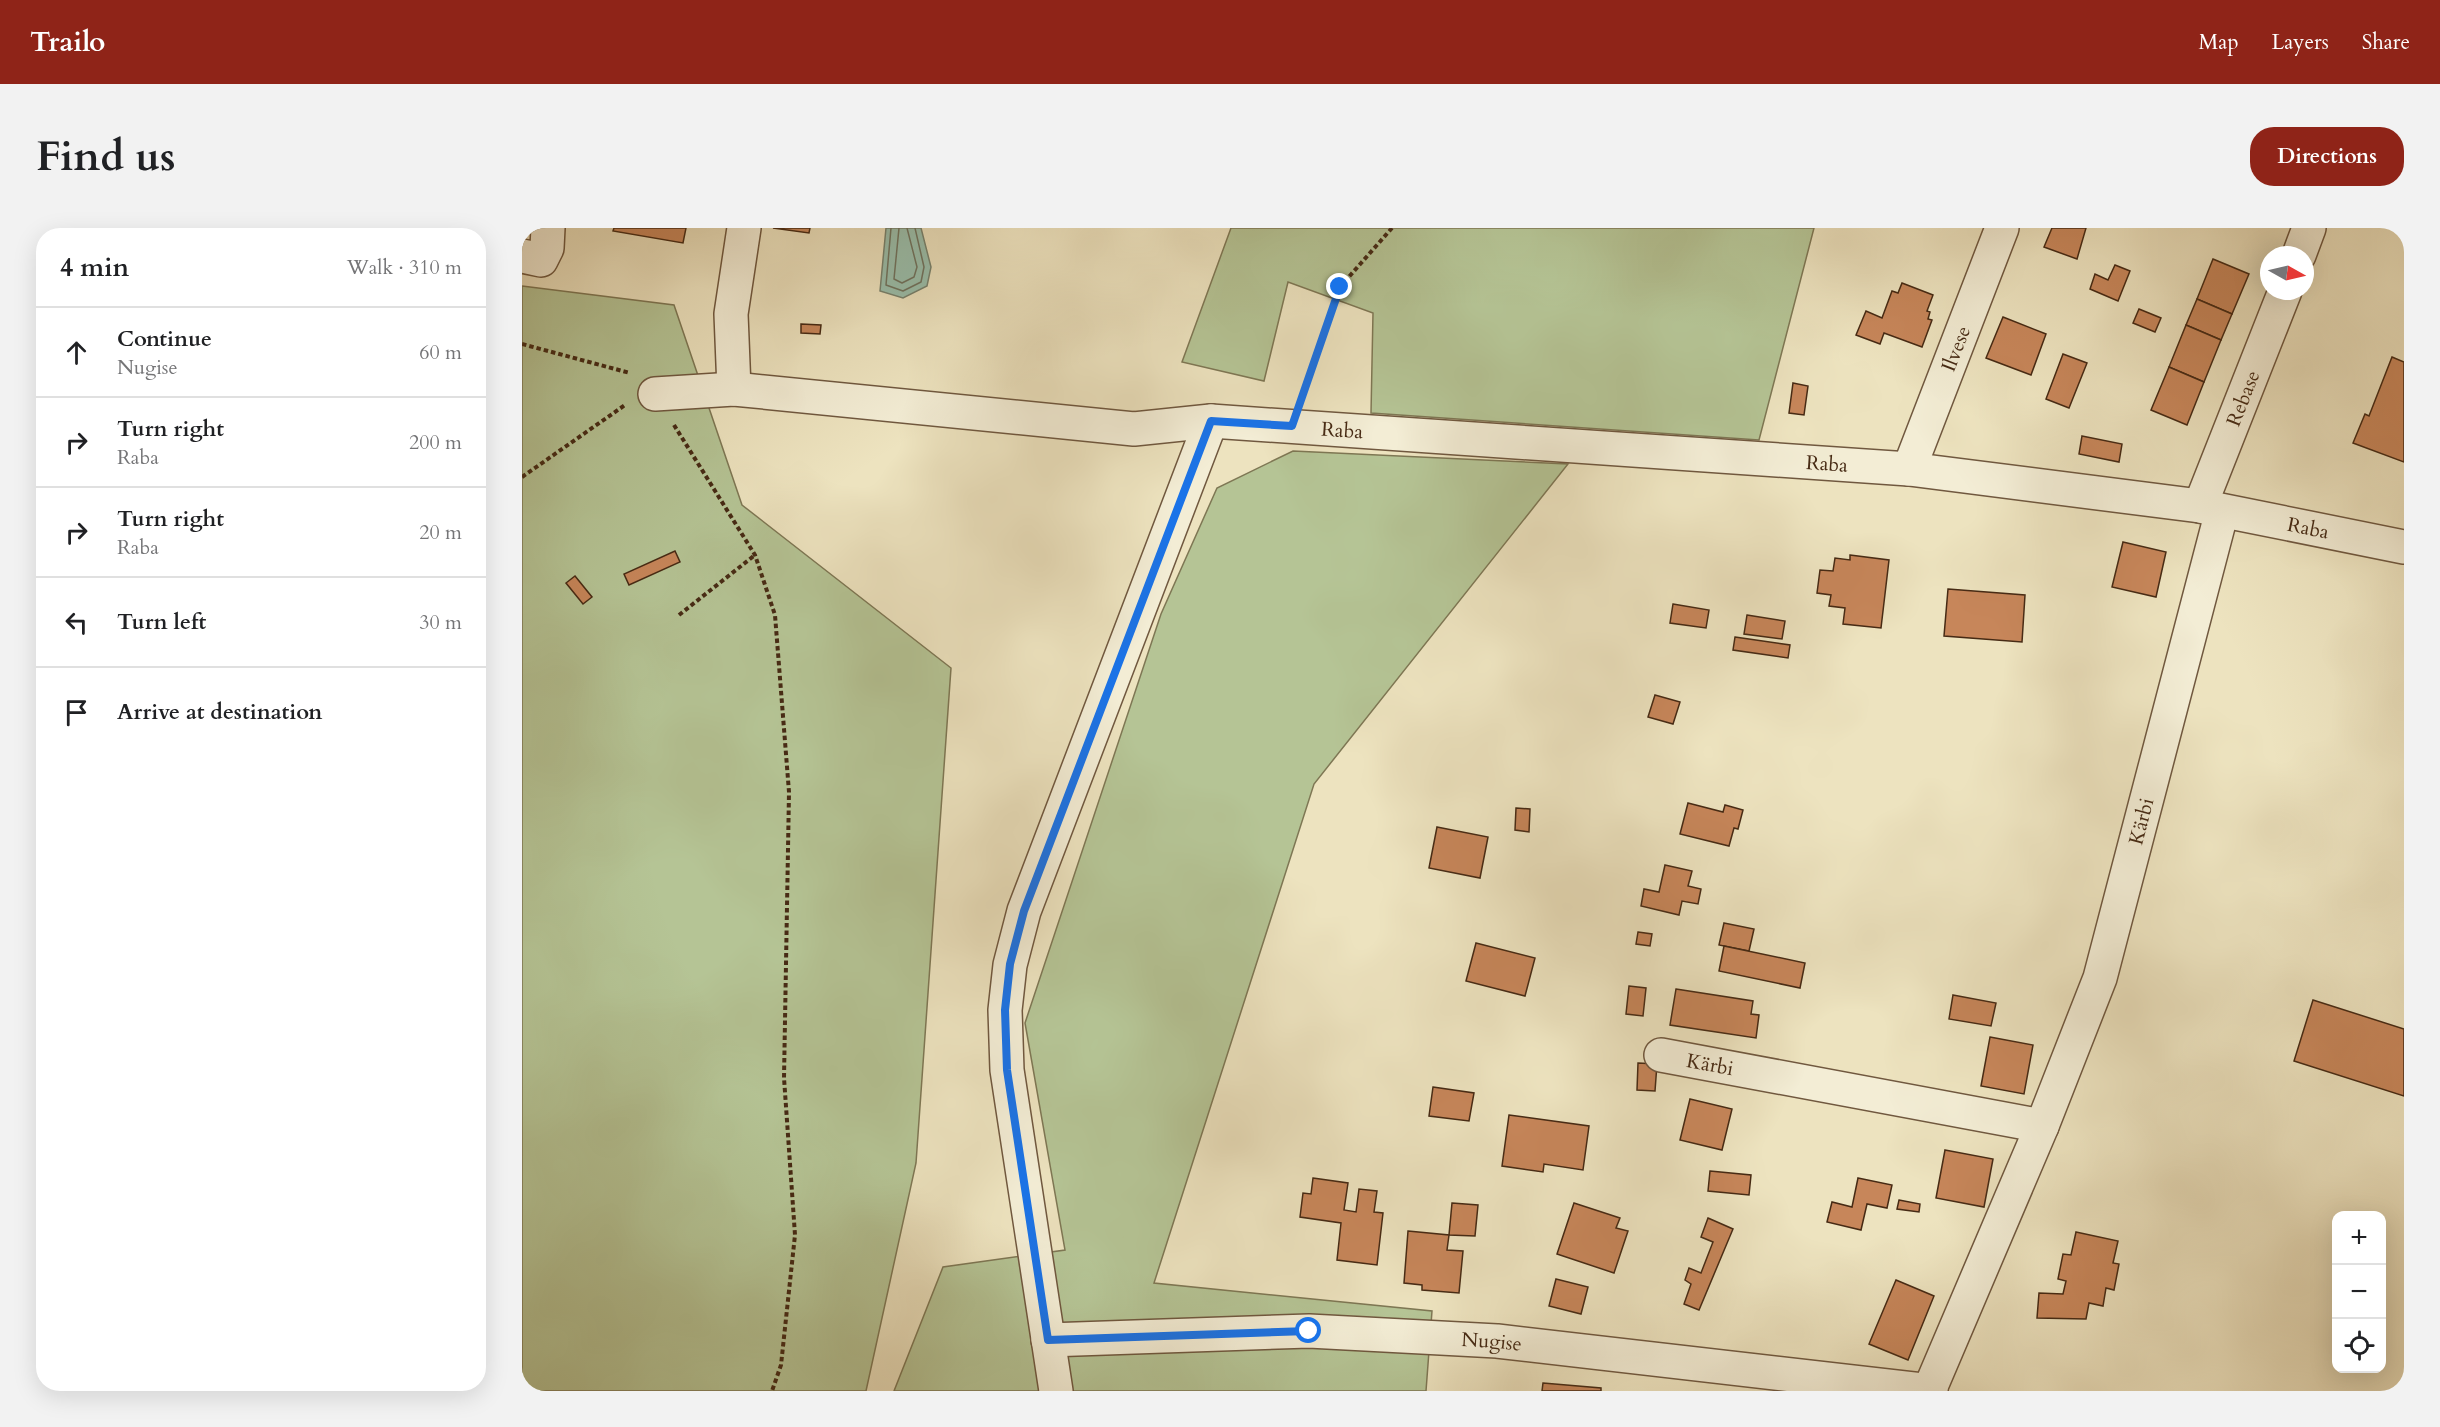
<!DOCTYPE html>
<html lang="en">
<head>
<meta charset="utf-8">
<style>
  body { margin:0; font-family:Cardo,serif; background:#f2f2f2; color:#202124 }
  .controls { position:absolute; right:18px; bottom:18px; display:grid; overflow:hidden; border-radius:12px; box-shadow:0 6px 24px #0002 }
  .controls button { width:54px; height:54px; display:grid; place-items:center; padding:0; border:0; border-bottom:2px solid #e0e0e0; background:#fff; color:#202124; font:30px sans-serif }
  .compass { position:absolute; left:1738px; top:18px; width:54px; height:54px; border-radius:50%; background:#fff; box-shadow:0 6px 24px #0002; rotate:98deg }
  .stop { position:absolute; width:18px; height:18px; margin:-14px; border:4px solid #1a73e8; border-radius:50%; background:#fff }
  .stop.end { background:#1a73e8; border-color:#fff; box-shadow:0 2px 6px #0008 }
  .list { margin:0; padding:0; list-style:none }
  h2 { display:flex; justify-content:space-between; align-items:center; height:78px; margin:0; padding:0 24px; font-size:26px }
  h2 small { font-size:20px; font-weight:400; color:#757577 }
  .list li { display:grid; grid-template-columns:39px 1fr auto; gap:18px; align-items:center; box-sizing:border-box; height:90px; padding:0 24px; border-top:2px solid #e0e0e0 }
  .list b { display:block; font-size:22px; white-space:nowrap }
  .list p { margin:0; font-size:20px; white-space:nowrap; color:#757577 }
  .list em { font-size:20px; font-style:normal; color:#757577 }
  .icon { flex:none; width:33px; height:33px; fill:none; stroke:currentColor; stroke-width:2; stroke-linecap:round; stroke-linejoin:round }
  .map { position:relative; flex:none; width:1882px; height:1163px; overflow:hidden; border-radius:24px }
  header { display:flex; align-items:center; gap:36px; box-sizing:border-box; height:84px; padding:0 30px; background:#8f2418; color:#fff }
  header strong { font-size:28px }
  nav { display:flex; gap:33px; margin-inline-start:auto; font-size:21px }
  .intro { display:flex; align-items:center; justify-content:space-between; box-sizing:border-box; height:144px; padding:0 36px }
  h1 { margin:0; font-size:42px }
  .button { padding:15px 27px; border-radius:24px; background:#8f2418; color:#fff; font-size:21px; font-weight:700 }
  main { display:flex; gap:36px; padding:0 36px }
  aside { flex:1; background:#fff; border-radius:24px; box-shadow:0 6px 24px #0002 }
  .map>svg:first-child { display:block }
  .green { fill:#b5c495; stroke:#7e7754; stroke-width:1.5 }
  .water { fill:#9abfac; stroke:#78836f; stroke-width:1.5 }
  .lines { fill:none; stroke-linecap:round; stroke-linejoin:round }
  .shore { stroke:#707460; stroke-width:1.5 }
  .building { fill:#c7865a; stroke:#462a14; stroke-width:1.5 }
  .minor-casing { stroke:#70583f; stroke-width:36 }
  .path { stroke:#462a14; stroke-width:4; stroke-dasharray:4.5 3; stroke-linecap:butt }
  .minor { stroke:#f3edd5; stroke-width:33 }
  .route { stroke:#1a73e8; stroke-width:8 }
  .labels { text-anchor:middle; dominant-baseline:central; stroke-width:4.5; stroke-linejoin:round; paint-order:stroke }
  .street-label { font-size:20px; fill:#462a14; stroke:#f3edd5 }
</style>
</head>
<body>
<header>
<strong>Trailo</strong>
<nav><a>Map</a><a>Layers</a><a>Share</a></nav>
</header>
<div class="intro"><h1>Find us</h1><a class="button">Directions</a></div>
<main>
<aside>
<h2>4 min<small>Walk · 310 m</small></h2>
<ul class="list">
<li><svg class="icon" aria-label="ahead" viewBox="0 0 24 24"><path d="M12 20V5M6 11l6-6 6 6"/></svg><div><b>Continue</b><p>Nugise</p></div><em>60 m</em></li>
<li><svg class="icon" aria-label="right" viewBox="0 0 24 24"><path d="M7 20v-9h11M14 6l5 5-5 5"/></svg><div><b>Turn right</b><p>Raba</p></div><em>200 m</em></li>
<li><svg class="icon" aria-label="right" viewBox="0 0 24 24"><path d="M7 20v-9h11M14 6l5 5-5 5"/></svg><div><b>Turn right</b><p>Raba</p></div><em>20 m</em></li>
<li><svg class="icon" aria-label="left" viewBox="0 0 24 24"><path d="M17 20v-9H6M10 6l-5 5 5 5"/></svg><div><b>Turn left</b></div><em>30 m</em></li>
<li><svg class="icon" aria-label="arrive" viewBox="0 0 24 24"><path d="M6 21V4h12l-3 4 3 4H6"/></svg><div><b>Arrive at destination</b></div></li>
</ul>
</aside>
<div class="map">
<svg width="1882" height="1163" viewBox="0 0 1882 1163">
  <rect width="100%" height="100%" fill="#ede3bf"/>
  <filter id="stains"><feTurbulence type="fractalNoise" baseFrequency=".00333" numOctaves="4"/><feColorMatrix values="0 0 0 0 .2 0 0 0 0 .09 0 0 0 0 .02 0 0 0 .5 -.17"/></filter>
  <radialGradient id="worn" r=".72"><stop offset=".6" stop-color="#630" stop-opacity="0"/><stop offset="1" stop-color="#630" stop-opacity=".3"/></radialGradient>
  <g class="green">
    <polygon points="709,0 1292,0 1237,212 849,185 851,85 766,54 742,153 660,134"/>
    <polygon points="0,58 152,77 220,277 429,440 394,935 344,1163 0,1163"/>
    <polygon points="771,223 1046,236 792,556 632,1055 910,1083 904,1163 372,1163 421,1039 543,1022 503,795 639,386 695,260"/>
  </g>
  <polygon class="water" points="364,0 399,0 409,39 405,58 381,70 358,63"/>
  <g class="lines">
    <g class="shore">
      <polyline points="369,0 364,57 381,63 399,54 402,39 393,0"/>
      <polyline points="377,0 372,51 380,55 392,49 395,39 385,0"/>
    </g>
  </g>
  <g class="building">
    <polygon points="92,0 164,0 161,15 91,3"/>
    <polygon points="251,0 288,0 287,5"/>
    <polygon points="1530,0 1564,0 1555,31 1522,19"/>
    <polygon points="1691,31 1727,46 1710,86 1675,71"/>
    <polygon points="1593,37 1608,43 1596,73 1568,61 1573,46 1586,52"/>
    <polygon points="1380,55 1411,67 1405,83 1408,84 1406,91 1410,92 1400,119 1362,105 1358,116 1334,107 1344,83 1360,90 1370,63 1376,65"/>
    <polygon points="1675,71 1710,86 1699,112 1664,97"/>
    <polygon points="1617,81 1639,90 1633,104 1611,95"/>
    <polygon points="1481,89 1524,106 1509,147 1464,130"/>
    <polygon points="279,96 299,97 298,106 279,105"/>
    <polygon points="1664,97 1699,112 1682,154 1647,139"/>
    <polygon points="1541,126 1565,135 1547,180 1524,171"/>
    <polygon points="1870,129 1882,134 1882,234 1831,215 1843,186 1847,188"/>
    <polygon points="1647,139 1682,154 1665,197 1629,182"/>
    <polygon points="1271,155 1286,158 1282,187 1267,185"/>
    <polygon points="1560,208 1600,216 1597,234 1557,226"/>
    <polygon points="1601,314 1644,324 1634,369 1590,359"/>
    <polygon points="153,323 158,334 107,357 102,346"/>
    <polygon points="1328,327 1367,332 1359,400 1321,396 1323,380 1307,378 1309,367 1295,365 1298,342 1311,343 1313,330 1328,332"/>
    <polygon points="53,348 70,369 61,376 44,355"/>
    <polygon points="1426,361 1503,367 1500,414 1422,408"/>
    <polygon points="1151,376 1187,382 1184,400 1148,395"/>
    <polygon points="1225,387 1263,393 1260,411 1222,406"/>
    <polygon points="1213,409 1268,417 1266,430 1211,422"/>
    <polygon points="1133,467 1158,474 1151,496 1126,489"/>
    <polygon points="1166,575 1201,584 1203,577 1221,582 1216,601 1212,600 1207,618 1158,606"/>
    <polygon points="994,580 1008,581 1007,604 993,602"/>
    <polygon points="915,599 966,609 958,650 907,640"/>
    <polygon points="1143,637 1170,643 1166,658 1179,661 1176,676 1160,673 1157,687 1119,678 1122,661 1137,664"/>
    <polygon points="1202,695 1232,701 1227,723 1197,717"/>
    <polygon points="1116,704 1130,706 1128,718 1114,716"/>
    <polygon points="954,715 1013,730 1003,768 944,753"/>
    <polygon points="1202,718 1283,735 1278,760 1197,743"/>
    <polygon points="1107,758 1124,760 1121,788 1104,786"/>
    <polygon points="1154,761 1231,773 1229,786 1237,787 1234,810 1148,797"/>
    <polygon points="1431,767 1474,775 1469,798 1427,791"/>
    <polygon points="1791,772 1882,801 1882,868 1772,833"/>
    <polygon points="1468,809 1511,817 1502,866 1459,858"/>
    <polygon points="1116,835 1135,836 1133,863 1115,862"/>
    <polygon points="911,859 952,865 947,893 907,888"/>
    <polygon points="1168,871 1210,881 1200,922 1158,912"/>
    <polygon points="987,887 1067,898 1061,942 1022,936 1021,944 980,938"/>
    <polygon points="1423,922 1471,931 1462,979 1414,970"/>
    <polygon points="1188,943 1229,947 1227,967 1186,963"/>
    <polygon points="791,950 826,955 822,982 834,984 837,961 855,963 852,984 861,985 855,1037 815,1032 819,995 778,989 781,965 789,966"/>
    <polygon points="1336,950 1370,957 1365,980 1345,976 1339,1002 1305,994 1310,974 1330,979"/>
    <polygon points="1377,972 1398,976 1397,984 1375,981"/>
    <polygon points="930,975 956,977 953,1008 927,1007"/>
    <polygon points="1052,975 1098,990 1094,1000 1106,1003 1092,1045 1035,1026"/>
    <polygon points="1186,990 1211,1001 1177,1082 1162,1076 1169,1056 1163,1052 1167,1040 1179,1045 1191,1014 1179,1009"/>
    <polygon points="886,1003 927,1007 925,1022 941,1023 937,1065 900,1062 900,1057 882,1055"/>
    <polygon points="1554,1004 1596,1013 1591,1035 1597,1036 1592,1062 1584,1060 1581,1078 1567,1075 1564,1091 1515,1090 1517,1065 1541,1066 1544,1053 1536,1051 1541,1026 1549,1027"/>
    <polygon points="1034,1051 1066,1059 1059,1086 1027,1078"/>
    <polygon points="1374,1052 1412,1068 1386,1132 1347,1116"/>
    <polygon points="1021,1155 1079,1160 1079,1163 1020,1163"/>
  </g>
  <g class="lines">
    <g class="minor-casing">
      <g id="minor">
        <polyline points="1777,27 1787,0"/>
        <polyline points="0,28 19,32 25,20 26,0"/>
        <polyline points="212,161 209,86 222,0"/>
        <path id="s1" d="M 133,166 L 212,161 L 612,201 L 689,193 L 1387,241 L 1678,278 L 1882,319"/>
        <path id="s2" d="M 1387,241 L 1480,0"/>
        <path id="s3" d="M 1678,278 L 1763,63"/>
        <path id="s4" d="M 1139,827 L 1520,898"/>
        <path id="s5" d="M 526,1112 L 787,1103 L 975,1113 L 1409,1163"/>
        <polyline points="534,1163 485,842 483,782 488,737 502,683 689,193"/>
        <path id="s6" d="M 1407,1163 L 1520,898 L 1578,750 L 1700,283"/>
      </g>
    </g>
    <g class="path">
      <polyline points="0,116 108,145"/>
      <polyline points="781,166 818,59 870,0"/>
      <polyline points="152,197 233,327 253,387 267,564 262,850 273,1007 259,1137 250,1163"/>
      <polyline points="0,249 103,177"/>
      <polyline points="157,387 233,327"/>
    </g>
    <use href="#minor" class="minor"/>
  </g>
  <g class="lines">
    <polyline class="route" points="787,1103 526,1112 485,842 483,782 488,736 502,683 689,193 770,198 818,59"/>
  </g>
  <g class="labels">
    <g class="street-label">
      <text stroke="none"><textPath href="#s2" startOffset="129">Ilvese</textPath></text>
      <text stroke="none"><textPath href="#s3" startOffset="116">Rebase</textPath></text>
      <text stroke="none"><textPath href="#s1" startOffset="690">Raba</textPath></text>
      <text stroke="none"><textPath href="#s1" startOffset="1176">Raba</textPath></text>
      <text stroke="none"><textPath href="#s1" startOffset="1662">Raba</textPath></text>
      <text stroke="none"><textPath href="#s6" startOffset="609">Kärbi</textPath></text>
      <text stroke="none"><textPath href="#s4" startOffset="50">Kärbi</textPath></text>
      <text stroke="none"><textPath href="#s5" startOffset="444">Nugise</textPath></text>
    </g>
  </g>
  <rect width="100%" height="100%" filter="url(#stains)"/>
  <rect width="100%" height="100%" fill="url(#worn)"/>
</svg>
<div class="controls">
<button>+</button>
<button>−</button>
<button><svg class="icon" aria-label="locate" viewBox="0 0 24 24"><circle cx="12" cy="12" r="6"/><path d="M12 2v4M12 18v4M2 12h4M18 12h4"/></svg></button>
</div>
<svg class="compass" viewBox="-18 -18 36 36"><path d="M0-13l5 13h-10z" fill="#e53935"/><path d="M0 13l5-13h-10z" fill="#757577"/></svg>
<div class="stop" style="left:787px;top:1103px"></div>
<div class="stop end" style="left:818px;top:59px"></div>
</div>
</main>
</body>
</html>
